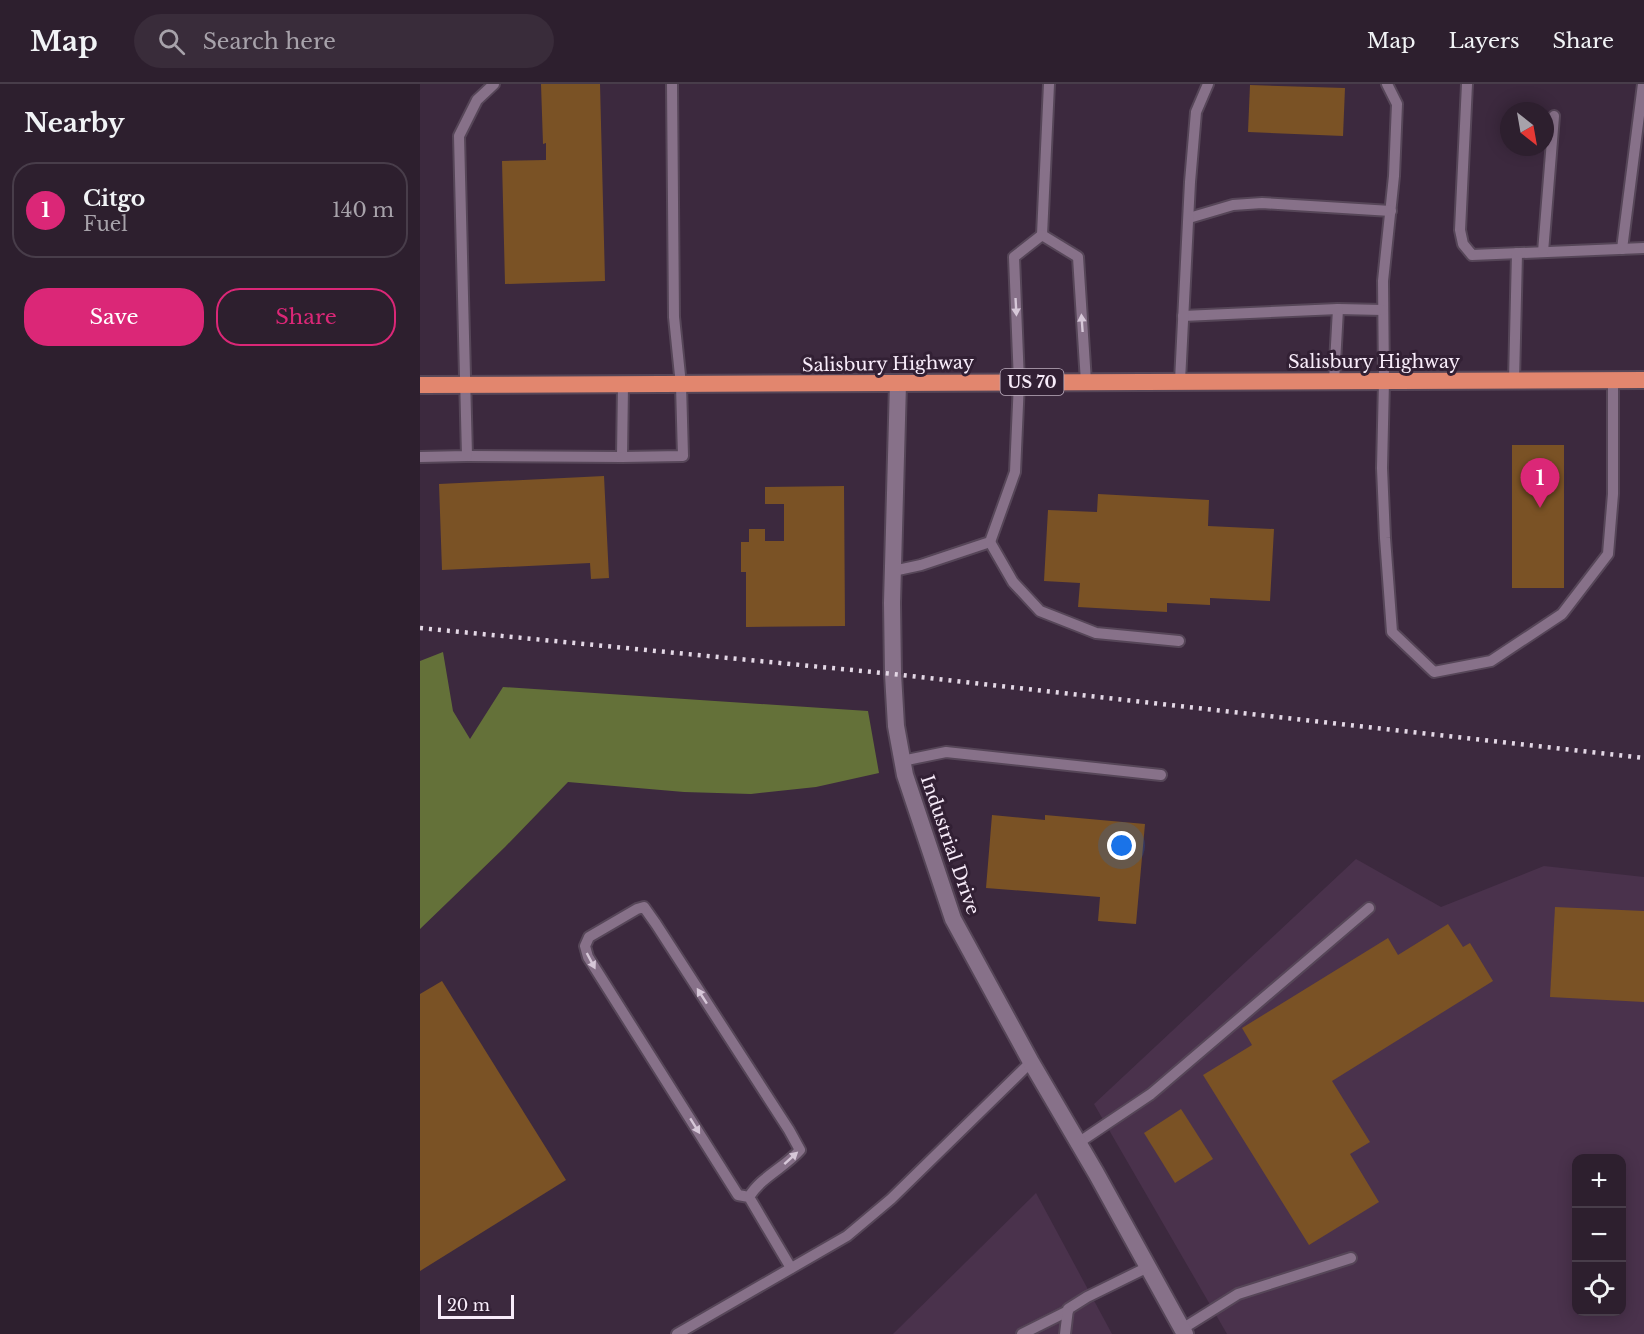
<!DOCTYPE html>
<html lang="en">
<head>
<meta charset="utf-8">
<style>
  body { margin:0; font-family:"Libre Baskerville",serif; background:#392c3a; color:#f1f3f6 }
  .controls { position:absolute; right:18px; bottom:18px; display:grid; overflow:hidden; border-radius:12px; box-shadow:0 3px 15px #0003 }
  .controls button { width:54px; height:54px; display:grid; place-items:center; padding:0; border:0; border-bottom:2px solid #483d4a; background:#2d1f2e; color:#f1f3f6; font:30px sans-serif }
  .compass { position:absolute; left:1080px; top:18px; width:54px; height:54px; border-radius:50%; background:#2d1f2e; box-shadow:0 3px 15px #0003; rotate:149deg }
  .scale { position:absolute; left:18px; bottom:15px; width:76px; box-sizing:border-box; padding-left:6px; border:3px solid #f8ecfa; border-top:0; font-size:16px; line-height:21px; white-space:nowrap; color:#f8ecfa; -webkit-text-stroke:4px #322034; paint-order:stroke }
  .you { position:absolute; left:702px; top:762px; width:21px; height:21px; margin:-15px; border:4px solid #fff; border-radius:50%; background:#1a73e8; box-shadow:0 0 0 9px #1a73e833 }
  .badge { display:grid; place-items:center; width:39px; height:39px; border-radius:50%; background:#db2777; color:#fff; font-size:20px; font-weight:700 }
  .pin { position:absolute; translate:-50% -50px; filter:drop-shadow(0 2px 3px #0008) }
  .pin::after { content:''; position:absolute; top:32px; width:21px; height:18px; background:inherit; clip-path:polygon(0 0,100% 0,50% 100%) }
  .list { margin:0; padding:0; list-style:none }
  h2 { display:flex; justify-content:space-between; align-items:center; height:78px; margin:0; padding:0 24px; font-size:26px }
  h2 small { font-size:20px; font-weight:400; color:#a7a2aa }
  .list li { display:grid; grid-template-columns:39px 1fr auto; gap:18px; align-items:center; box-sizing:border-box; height:96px; margin:0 12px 12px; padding:0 12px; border:2px solid #483d4a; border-radius:24px }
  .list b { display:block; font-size:22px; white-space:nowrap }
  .list p { margin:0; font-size:20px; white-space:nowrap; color:#a7a2aa }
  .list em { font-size:20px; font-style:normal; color:#a7a2aa }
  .actions { display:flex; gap:12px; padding:18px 24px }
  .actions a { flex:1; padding:14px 0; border:2px solid #db2777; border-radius:24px; text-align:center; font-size:21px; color:#db2777 }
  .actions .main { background:#db2777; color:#fff }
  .icon { flex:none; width:33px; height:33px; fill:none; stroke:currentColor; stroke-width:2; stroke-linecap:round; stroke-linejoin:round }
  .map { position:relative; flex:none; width:1224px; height:1250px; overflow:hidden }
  header { display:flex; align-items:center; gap:36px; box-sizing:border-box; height:84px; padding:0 30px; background:#2d1f2e; border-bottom:2px solid #483d4a }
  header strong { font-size:28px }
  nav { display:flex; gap:33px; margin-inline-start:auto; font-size:21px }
  .search { width:420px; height:54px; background:#392c3a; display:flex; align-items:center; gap:15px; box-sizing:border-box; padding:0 21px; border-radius:33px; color:#a7a2aa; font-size:22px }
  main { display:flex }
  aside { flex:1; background:#2d1f2e }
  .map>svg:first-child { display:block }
  .built { fill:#4a324c; fill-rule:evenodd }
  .forest { fill:#647139 }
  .building { fill:#7a5225 }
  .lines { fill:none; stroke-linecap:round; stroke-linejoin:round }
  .service-casing { stroke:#564658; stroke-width:14 }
  .minor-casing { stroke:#564658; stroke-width:20 }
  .trunk-casing { stroke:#564658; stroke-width:20 }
  .service { stroke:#877189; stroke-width:10 }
  .minor { stroke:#877189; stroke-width:16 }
  .trunk { stroke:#e2866e; stroke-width:16 }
  .rail { stroke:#e3d7e5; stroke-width:4.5; stroke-dasharray:3 6; stroke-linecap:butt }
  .oneway { fill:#d6c7d8 }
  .labels { text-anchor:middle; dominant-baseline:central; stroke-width:6; stroke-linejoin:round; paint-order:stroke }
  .shield { fill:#322034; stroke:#bdafbf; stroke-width:1.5 }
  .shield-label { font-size:16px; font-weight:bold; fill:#f8ecfa }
  .street-label { font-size:18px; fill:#f8ecfa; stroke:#322034 }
</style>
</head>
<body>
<header>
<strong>Map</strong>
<div class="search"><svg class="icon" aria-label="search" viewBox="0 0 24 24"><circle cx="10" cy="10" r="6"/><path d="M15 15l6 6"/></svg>Search here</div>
<nav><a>Map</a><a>Layers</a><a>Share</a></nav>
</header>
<main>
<aside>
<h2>Nearby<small></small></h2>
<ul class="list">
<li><span class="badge">1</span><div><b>Citgo</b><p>Fuel</p></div><em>140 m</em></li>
</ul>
<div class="actions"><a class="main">Save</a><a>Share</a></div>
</aside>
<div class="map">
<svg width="1224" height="1250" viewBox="0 0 1224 1250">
  <rect width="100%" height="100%" fill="#3c293e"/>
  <g class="built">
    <path d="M 936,775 L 1021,823 L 1124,782 L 1224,793 L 1224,1250 L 807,1250 L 674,1020 ZM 1156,1074 L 1202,1074 L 1202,1228 L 1156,1228 Z"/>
    <polygon points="616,1109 692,1250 473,1250"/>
  </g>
  <polygon class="forest" points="23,568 33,627 50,655 83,603 448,627 459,689 396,703 331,710 264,708 148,698 85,763 0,845 0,577"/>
  <g class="building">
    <polygon points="121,0 180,0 185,197 85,200 82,77 126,76 126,59 123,60"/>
    <polygon points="830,1 925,4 923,52 828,48"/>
    <rect x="1092" y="361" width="52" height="143"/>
    <polygon points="184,392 189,494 171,495 170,479 22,486 19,400"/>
    <polygon points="424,402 425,542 326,543 326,488 321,488 321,458 329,458 329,445 345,445 345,457 364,457 364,420 345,420 345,403"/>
    <polygon points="678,410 789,416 788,442 854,445 850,517 790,514 790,521 747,519 747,528 658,523 660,499 624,497 628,426 677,428"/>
    <polygon points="572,731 625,736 625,731 725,740 716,840 678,837 680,813 566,804"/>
    <polygon points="1135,823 1224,827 1224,918 1130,913"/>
    <polygon points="1028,840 1043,863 1050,859 1073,897 912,997 950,1058 930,1070 959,1118 889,1161 783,991 832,961 822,944 968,854 978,871"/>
    <polygon points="22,897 146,1096 0,1187 0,910"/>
    <polygon points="761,1025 793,1075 755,1099 724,1049"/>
  </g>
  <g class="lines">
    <g class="service-casing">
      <g id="service">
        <polyline points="967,0 977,20 974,92 963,197 964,297 962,384 965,454 972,548 1014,588 1071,577 1142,530 1188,470 1193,410 1193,296"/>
        <polyline points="1047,0 1040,146 1043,160 1052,171 1224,164"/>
        <polyline points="769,134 813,121 842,119 971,127"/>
        <polyline points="622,151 629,0"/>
        <polyline points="1202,165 1223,0"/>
        <polyline points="1123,168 1134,32"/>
        <polyline points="918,225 963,226"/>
        <polyline points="763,232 918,225 914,297"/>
        <polyline points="760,297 770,98 776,28 788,0"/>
        <polyline points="1094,297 1097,169"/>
        <polyline points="47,372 202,373 203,301"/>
        <polyline points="0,373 47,372 39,52 57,16 74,0"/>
        <polyline points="202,373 263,372 261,301 254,233 252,0"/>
        <polyline points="570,458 593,498 620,527 676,549 759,557"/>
        <polyline points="473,487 501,481 570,458 595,388 599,298 594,173 622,151 658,173 666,298"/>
        <polyline points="482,677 526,668 741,691"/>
        <polyline points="658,1059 731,1010 949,824"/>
        <path d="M 329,1113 C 341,1093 364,1084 380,1066 L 369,1046 L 236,840 L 224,823 L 217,825 L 169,853 L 165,862 L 168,873 L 318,1111 L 329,1113 L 371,1184"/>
        <polyline points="762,1245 818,1210 931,1174"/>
        <polyline points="257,1250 427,1152 471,1115 611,978"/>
        <polyline points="602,1250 648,1227"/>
        <polyline points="645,1250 648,1225 667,1213 728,1183"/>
      </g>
    </g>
    <g class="minor-casing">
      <polyline id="minor" points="478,299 472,519 473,590 476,642 485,691 533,835 611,978 676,1089 765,1250"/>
    </g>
    <g class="trunk-casing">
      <polyline id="trunk" points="0,301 1224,296"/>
    </g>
    <use href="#service" class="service"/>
    <use href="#minor" class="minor"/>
    <use href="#trunk" class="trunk"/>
    <polyline class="rail" points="0,544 473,590 1224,674"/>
  </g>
  <defs><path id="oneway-solid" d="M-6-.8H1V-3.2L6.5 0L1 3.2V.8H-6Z" transform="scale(1.5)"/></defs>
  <g class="oneway">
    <use href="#oneway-solid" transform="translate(596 223) rotate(87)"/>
    <use href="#oneway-solid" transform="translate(662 239) rotate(-94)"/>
    <use href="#oneway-solid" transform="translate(171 877) rotate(62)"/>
    <use href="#oneway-solid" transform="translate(282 912) rotate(-123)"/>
    <use href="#oneway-solid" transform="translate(275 1042) rotate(58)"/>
    <use href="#oneway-solid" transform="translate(371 1074) rotate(-42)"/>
  </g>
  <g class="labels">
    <rect class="shield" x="580.5" y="285" width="63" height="26" rx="4.5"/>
    <g class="shield-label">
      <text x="612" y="298">US 70</text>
    </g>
    <g class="street-label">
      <text x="954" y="278">Salisbury Highway</text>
      <text transform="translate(468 280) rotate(-1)">Salisbury Highway</text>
      <text transform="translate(530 761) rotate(71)">Industrial Drive</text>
    </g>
  </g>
</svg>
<div class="controls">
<button>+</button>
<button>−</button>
<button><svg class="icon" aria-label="locate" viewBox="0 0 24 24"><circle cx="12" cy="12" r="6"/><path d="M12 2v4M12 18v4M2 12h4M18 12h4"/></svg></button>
</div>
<svg class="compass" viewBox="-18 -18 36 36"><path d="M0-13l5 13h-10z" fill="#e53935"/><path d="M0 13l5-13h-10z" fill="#a7a2aa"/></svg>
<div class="scale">20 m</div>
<div class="you"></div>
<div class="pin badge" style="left:1120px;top:424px">1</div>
</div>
</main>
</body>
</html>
